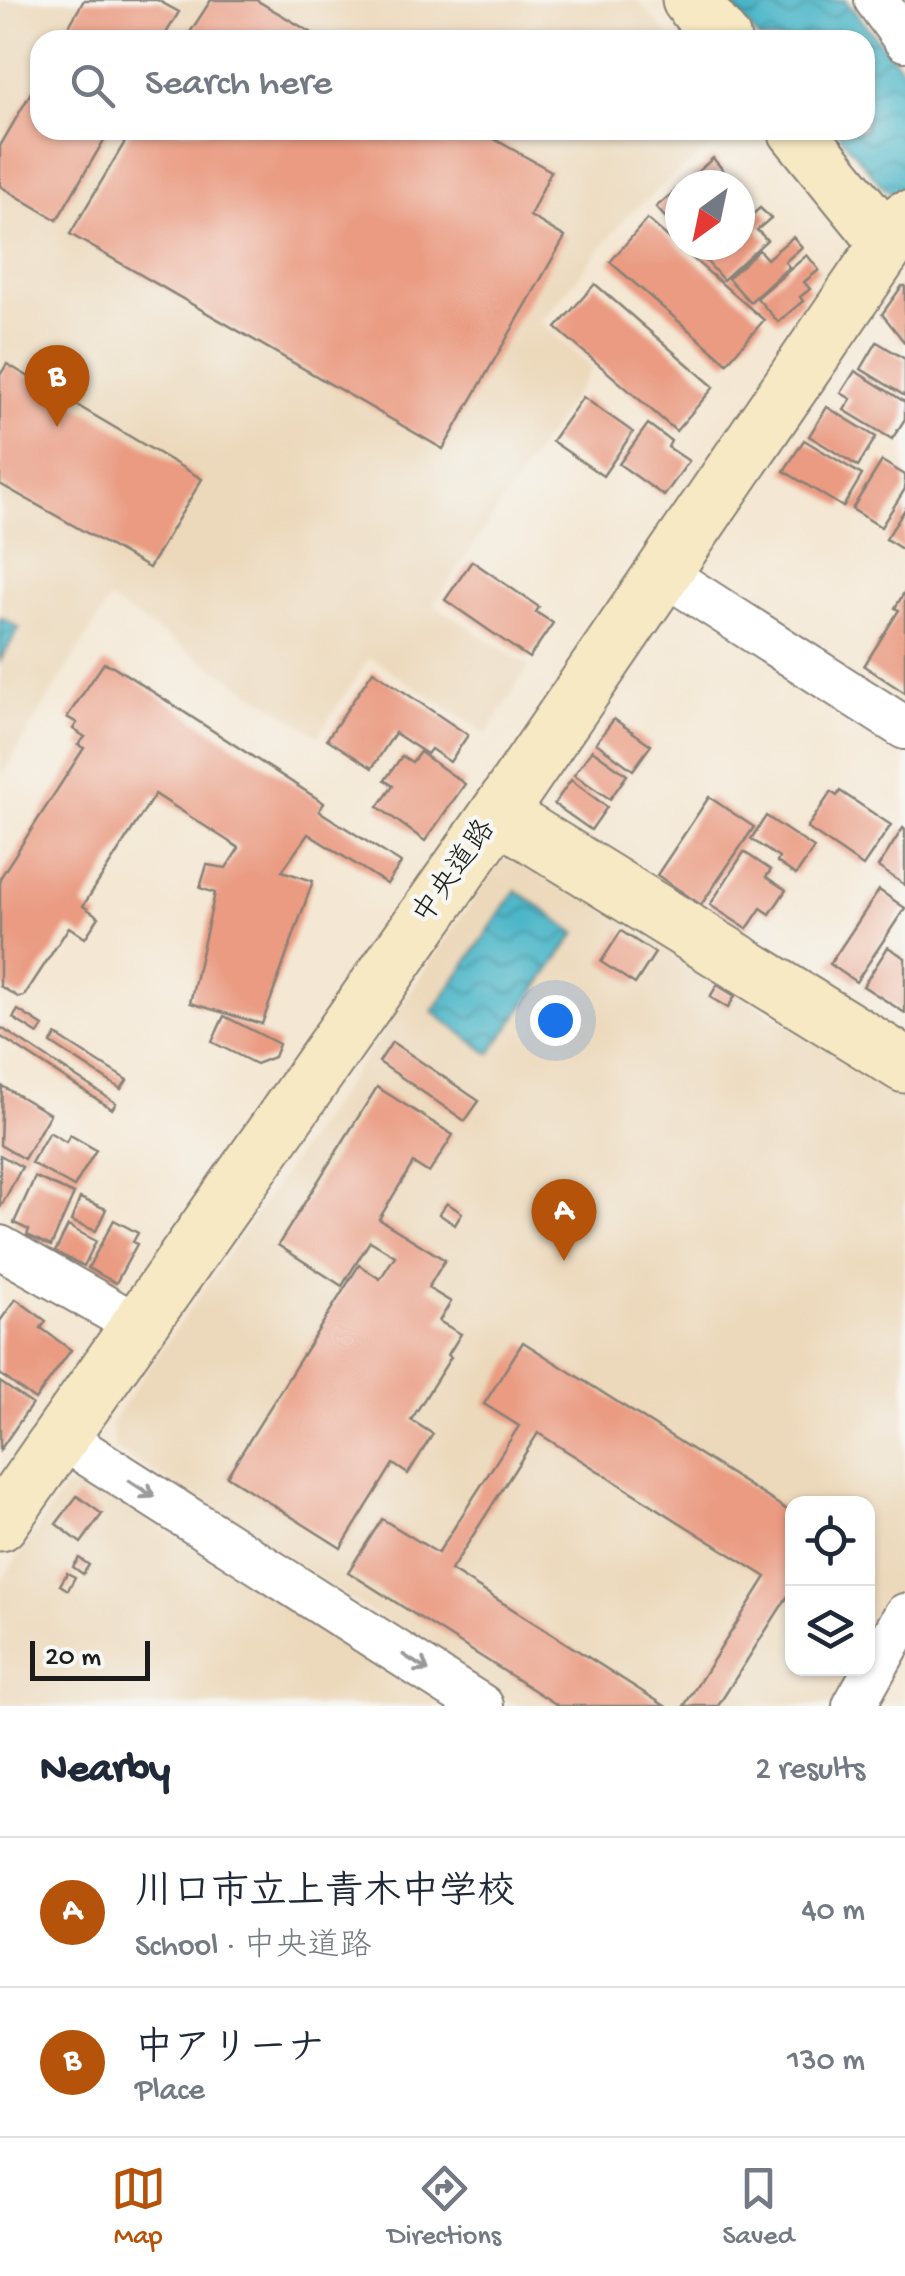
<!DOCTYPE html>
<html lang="en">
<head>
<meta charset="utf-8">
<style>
  body { margin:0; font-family:"Gochi Hand","Klee One",sans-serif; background:#f2f2f3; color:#1f2937 }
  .controls { position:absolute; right:30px; bottom:30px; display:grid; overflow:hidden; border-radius:20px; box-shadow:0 2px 8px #0004 }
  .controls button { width:90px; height:90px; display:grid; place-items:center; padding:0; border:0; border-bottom:2px solid #e0e1e3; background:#fff; color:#1f2937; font:50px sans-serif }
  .compass { position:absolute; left:665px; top:170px; width:90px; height:90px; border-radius:50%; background:#fff; box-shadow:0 2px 8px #0004; rotate:213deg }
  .scale { position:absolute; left:30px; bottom:25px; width:120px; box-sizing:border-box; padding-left:10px; border:5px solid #1c1c1c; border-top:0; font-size:28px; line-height:35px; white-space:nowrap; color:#1c1c1c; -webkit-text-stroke:8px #f6f6f2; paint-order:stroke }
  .you { position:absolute; left:555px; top:1020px; width:35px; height:35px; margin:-25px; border:8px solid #fff; border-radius:50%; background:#1a73e8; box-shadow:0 0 0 15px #1a73e833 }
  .badge { display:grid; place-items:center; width:65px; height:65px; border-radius:50%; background:#b45309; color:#fff; font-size:32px; font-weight:700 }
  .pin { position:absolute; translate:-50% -82px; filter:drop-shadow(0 2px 5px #0008) }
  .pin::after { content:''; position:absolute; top:52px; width:35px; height:30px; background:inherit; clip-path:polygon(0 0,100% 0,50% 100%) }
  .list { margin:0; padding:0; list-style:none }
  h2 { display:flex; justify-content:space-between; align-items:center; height:130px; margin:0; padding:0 40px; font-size:42px }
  h2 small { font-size:32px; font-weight:400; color:#747a83 }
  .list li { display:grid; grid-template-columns:65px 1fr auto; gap:30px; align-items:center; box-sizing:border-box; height:150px; padding:0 40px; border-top:2px solid #e0e1e3 }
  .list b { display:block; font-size:38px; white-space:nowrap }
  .list p { margin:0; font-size:32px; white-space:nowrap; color:#747a83 }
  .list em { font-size:32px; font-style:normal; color:#747a83 }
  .icon { flex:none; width:55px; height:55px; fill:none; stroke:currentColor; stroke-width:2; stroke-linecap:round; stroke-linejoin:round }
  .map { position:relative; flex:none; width:905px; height:1706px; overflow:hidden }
  .search { position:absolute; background:#fff; box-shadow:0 2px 8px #0004; left:30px; right:30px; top:30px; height:110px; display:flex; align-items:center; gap:25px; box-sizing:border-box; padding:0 35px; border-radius:30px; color:#747a83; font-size:38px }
  .sheet { height:430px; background:#fff }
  nav { display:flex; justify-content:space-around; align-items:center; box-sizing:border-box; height:140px; border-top:2px solid #e0e1e3; background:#fff; font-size:28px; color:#747a83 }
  nav a { display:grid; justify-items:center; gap:5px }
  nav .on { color:#b45309 }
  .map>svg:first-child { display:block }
  .built { fill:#ecd8ba }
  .water { fill:url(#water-waves); stroke:#346972; stroke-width:2.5 }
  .building { fill:#ea9b82 }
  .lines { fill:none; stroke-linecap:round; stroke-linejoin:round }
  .street-casing { stroke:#888278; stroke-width:46 }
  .secondary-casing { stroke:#888278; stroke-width:59 }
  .street { stroke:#fff; stroke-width:42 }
  .secondary { stroke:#f7e9c3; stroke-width:55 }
  .oneway { stroke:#999 }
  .labels { text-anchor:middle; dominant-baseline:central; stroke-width:9; stroke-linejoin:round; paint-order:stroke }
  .street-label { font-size:30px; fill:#1c1c1c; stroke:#f6f6f2 }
</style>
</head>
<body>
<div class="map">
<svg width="905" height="1706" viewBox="0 0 905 1706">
  <defs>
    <pattern id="water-waves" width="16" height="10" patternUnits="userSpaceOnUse" patternTransform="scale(2.5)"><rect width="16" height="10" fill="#4bb6c8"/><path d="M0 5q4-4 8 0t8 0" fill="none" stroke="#3e93a2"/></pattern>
  </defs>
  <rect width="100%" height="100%" fill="#f6f6f2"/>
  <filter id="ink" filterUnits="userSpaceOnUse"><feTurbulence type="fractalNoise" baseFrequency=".01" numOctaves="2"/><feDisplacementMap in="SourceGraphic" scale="20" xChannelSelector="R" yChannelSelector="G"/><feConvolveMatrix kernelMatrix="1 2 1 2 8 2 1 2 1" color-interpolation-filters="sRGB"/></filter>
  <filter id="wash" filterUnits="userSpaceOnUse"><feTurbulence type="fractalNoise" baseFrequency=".0048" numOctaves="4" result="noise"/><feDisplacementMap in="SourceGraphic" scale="40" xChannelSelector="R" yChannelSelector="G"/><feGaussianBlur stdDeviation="2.25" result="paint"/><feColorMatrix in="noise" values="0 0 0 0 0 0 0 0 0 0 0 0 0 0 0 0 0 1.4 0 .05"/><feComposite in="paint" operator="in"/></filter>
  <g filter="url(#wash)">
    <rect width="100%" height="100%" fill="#f4e7d3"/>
    <g class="built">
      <polygon points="0,0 637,0 672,40 40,40 40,130 730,130 627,216 541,322 592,368 434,605 529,666 486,734 370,657 318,735 109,600 0,778"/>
      <polygon points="524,857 905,1098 905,1578 868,1646 868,1504 792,1504 792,1668 855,1669 835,1706 517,1706 115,1448 111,1423 501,860"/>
      <polygon points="94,1485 445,1706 0,1706 0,1583 65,1488"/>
    </g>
    <g class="water">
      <polygon points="726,0 845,0 905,72 905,206 882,186 835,130 865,130 865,40 760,40"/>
      <polygon points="0,617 19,628 0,661"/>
      <polygon points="516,890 576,933 490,1054 433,1012"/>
    </g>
    <g id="blocks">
      <g class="building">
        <polygon points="84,0 157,0 179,12 162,40 61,40"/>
        <polygon points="211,0 256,0 324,40 185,40"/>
        <polygon points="40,77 40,130 110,130 57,220 0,186 0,146"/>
        <polygon points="132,130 478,130 551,171 530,216 565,237 443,449 70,234"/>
        <polygon points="713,158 723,170 708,183 710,185 691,185 694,182 691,178"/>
        <polygon points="678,188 680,224 675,228 656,207"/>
        <polygon points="760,208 771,218 757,230 767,240 723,280 701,255 713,245 740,245 744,236 740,225"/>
        <polygon points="647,219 764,320 727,363 610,262"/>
        <polygon points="793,237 802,247 785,262 789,267 750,302 728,278 759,250 767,259"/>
        <polygon points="807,255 819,270 804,282 810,289 800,297 803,301 778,322 757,298"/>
        <polygon points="595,284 714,387 676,431 556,328"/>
        <polygon points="902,286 905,286 905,343 882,314"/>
        <polygon points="877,342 905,359 905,396 861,369"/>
        <polygon points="7,364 202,479 149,568 0,484 0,375"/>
        <polygon points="855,371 905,402 905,419 892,439 844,410 851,399 841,393"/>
        <polygon points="583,397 633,432 603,476 552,441"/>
        <polygon points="827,407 876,437 858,466 809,436"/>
        <polygon points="648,424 671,441 668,447 689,461 664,496 619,464"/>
        <polygon points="804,440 862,475 843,507 784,471"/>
        <polygon points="882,461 905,475 905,489 881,527 852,509"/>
        <polygon points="905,509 905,551 886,539"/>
        <polygon points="472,561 539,607 536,612 553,623 529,658 445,600"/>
        <polygon points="905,591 905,693 864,666 899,610 895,608"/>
        <polygon points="104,663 113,666 324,803 319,811 401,863 387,884 308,834 282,871 313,881 262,1024 190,1003 215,893 200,888 207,865 226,868 239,848 155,794 83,906 99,917 85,938 69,927 24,996 18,997 0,986 0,878 84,748 78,745 85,737 73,729 77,723 67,717"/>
        <polygon points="373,671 468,735 450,762 431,749 427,754 395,733 372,768 327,739"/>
        <polygon points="614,719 651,745 633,770 596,743"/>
        <polygon points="592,750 627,775 610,799 574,775"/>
        <polygon points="420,752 465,784 425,841 378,807 393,786 385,780 402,756 412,762"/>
        <polygon points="571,780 607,807 591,830 554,804"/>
        <polygon points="840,791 891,825 863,866 807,828 831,792 837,796"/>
        <polygon points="709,797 754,827 701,905 657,875"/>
        <polygon points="766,816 814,848 796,875 777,862 779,858 751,839"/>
        <polygon points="903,828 905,830 905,885 878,867"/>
        <polygon points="744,852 771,870 766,877 786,890 770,914 761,908 747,929 710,905"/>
        <polygon points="879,890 905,908 856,982 830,964"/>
        <polygon points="621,931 655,953 635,984 601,962"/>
        <polygon points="888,947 905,958 905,1013 863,986"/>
        <polygon points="717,985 735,996 728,1008 710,997"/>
        <polygon points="18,1010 43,1026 38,1034 13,1018"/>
        <polygon points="224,1016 279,1044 274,1057 256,1064 212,1042"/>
        <polygon points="0,1027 116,1103 112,1109 0,1036"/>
        <polygon points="56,1035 127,1080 121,1089 51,1043"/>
        <polygon points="392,1042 479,1101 465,1121 379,1062"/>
        <polygon points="2,1086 50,1114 24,1159 0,1145"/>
        <polygon points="377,1087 453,1135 429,1173 413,1163 379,1219 445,1260 428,1288 451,1302 439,1321 461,1334 448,1355 451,1357 411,1420 433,1434 408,1474 393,1464 341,1548 227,1476 359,1265 380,1279 395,1256 370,1241 342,1286 278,1245"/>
        <polygon points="49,1132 66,1142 70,1135 96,1150 74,1187 31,1163"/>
        <polygon points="0,1155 22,1167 0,1208"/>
        <polygon points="35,1177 74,1194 51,1246 27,1235 29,1230 14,1223"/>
        <polygon points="80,1198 106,1209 96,1231 71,1221"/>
        <polygon points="447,1203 462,1213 455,1225 439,1214"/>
        <polygon points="114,1220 138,1233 133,1242 137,1244 116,1283 88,1268"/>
        <polygon points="68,1226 96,1241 84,1266 55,1252"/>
        <polygon points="16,1299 46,1321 41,1328 71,1350 35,1400 0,1374 0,1321"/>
        <polygon points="523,1342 792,1513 792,1601 787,1597 718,1706 684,1706 766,1577 538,1433 451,1570 665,1706 559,1706 348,1572 382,1519 438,1553 519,1426 484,1404"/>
        <polygon points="0,1382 32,1404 0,1450"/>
        <polygon points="77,1496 102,1514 81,1543 56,1524"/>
        <polygon points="79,1558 89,1565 83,1574 73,1567"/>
        <polygon points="67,1573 75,1577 68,1590 60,1585"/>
      </g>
    </g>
  </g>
  <g filter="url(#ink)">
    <use href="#blocks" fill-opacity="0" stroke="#888278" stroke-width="2.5"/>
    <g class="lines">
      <g class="street-casing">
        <g id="street">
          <polyline points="876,0 905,40"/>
          <polyline points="663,573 905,728"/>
          <polyline points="0,1247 137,1325"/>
          <polyline points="59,1436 482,1706"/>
          <polyline points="854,1706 905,1615"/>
        </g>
      </g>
      <g class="secondary-casing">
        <g id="secondary">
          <polyline points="690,0 723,40"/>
          <polyline points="796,130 888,243"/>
          <polyline points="498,814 905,1065"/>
          <polyline points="0,1523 498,814 905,219"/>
        </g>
      </g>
      <use href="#street" class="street"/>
      <use href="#secondary" class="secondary"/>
    </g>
    <defs><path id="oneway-shaft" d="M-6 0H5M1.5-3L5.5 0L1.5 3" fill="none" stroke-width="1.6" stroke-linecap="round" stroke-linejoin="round" transform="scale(2.5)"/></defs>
    <g class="oneway">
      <use href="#oneway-shaft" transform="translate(142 1489) rotate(33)"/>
      <use href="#oneway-shaft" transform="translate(416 1663) rotate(33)"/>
    </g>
  </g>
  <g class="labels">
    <g class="street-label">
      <text transform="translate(456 873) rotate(-55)">中央道路</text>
    </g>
  </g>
</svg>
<div class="controls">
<button><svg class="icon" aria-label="locate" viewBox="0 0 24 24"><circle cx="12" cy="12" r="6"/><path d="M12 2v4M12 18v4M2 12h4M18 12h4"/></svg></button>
<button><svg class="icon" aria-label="layers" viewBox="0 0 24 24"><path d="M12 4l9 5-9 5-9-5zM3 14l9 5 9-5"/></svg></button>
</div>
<svg class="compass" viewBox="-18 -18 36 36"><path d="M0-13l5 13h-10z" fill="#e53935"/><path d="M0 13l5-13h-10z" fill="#747a83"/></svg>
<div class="scale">20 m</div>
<div class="you"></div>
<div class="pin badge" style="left:564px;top:1261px">A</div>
<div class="pin badge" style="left:57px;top:427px">B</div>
<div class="search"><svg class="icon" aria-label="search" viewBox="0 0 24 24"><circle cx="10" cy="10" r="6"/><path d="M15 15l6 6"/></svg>Search here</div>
</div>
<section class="sheet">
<h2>Nearby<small>2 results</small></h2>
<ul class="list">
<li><span class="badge">A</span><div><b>川口市立上青木中学校</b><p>School · 中央道路</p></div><em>40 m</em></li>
<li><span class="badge">B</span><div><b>中アリーナ</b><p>Place</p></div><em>130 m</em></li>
</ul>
</section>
<nav>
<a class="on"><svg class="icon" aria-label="map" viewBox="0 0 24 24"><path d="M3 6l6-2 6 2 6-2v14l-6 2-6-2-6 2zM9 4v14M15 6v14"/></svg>Map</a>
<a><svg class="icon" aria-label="directions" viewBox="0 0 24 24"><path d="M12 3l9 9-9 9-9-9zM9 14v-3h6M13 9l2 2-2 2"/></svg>Directions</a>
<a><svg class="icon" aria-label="saved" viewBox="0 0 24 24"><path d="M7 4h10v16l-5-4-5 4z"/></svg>Saved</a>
</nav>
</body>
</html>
